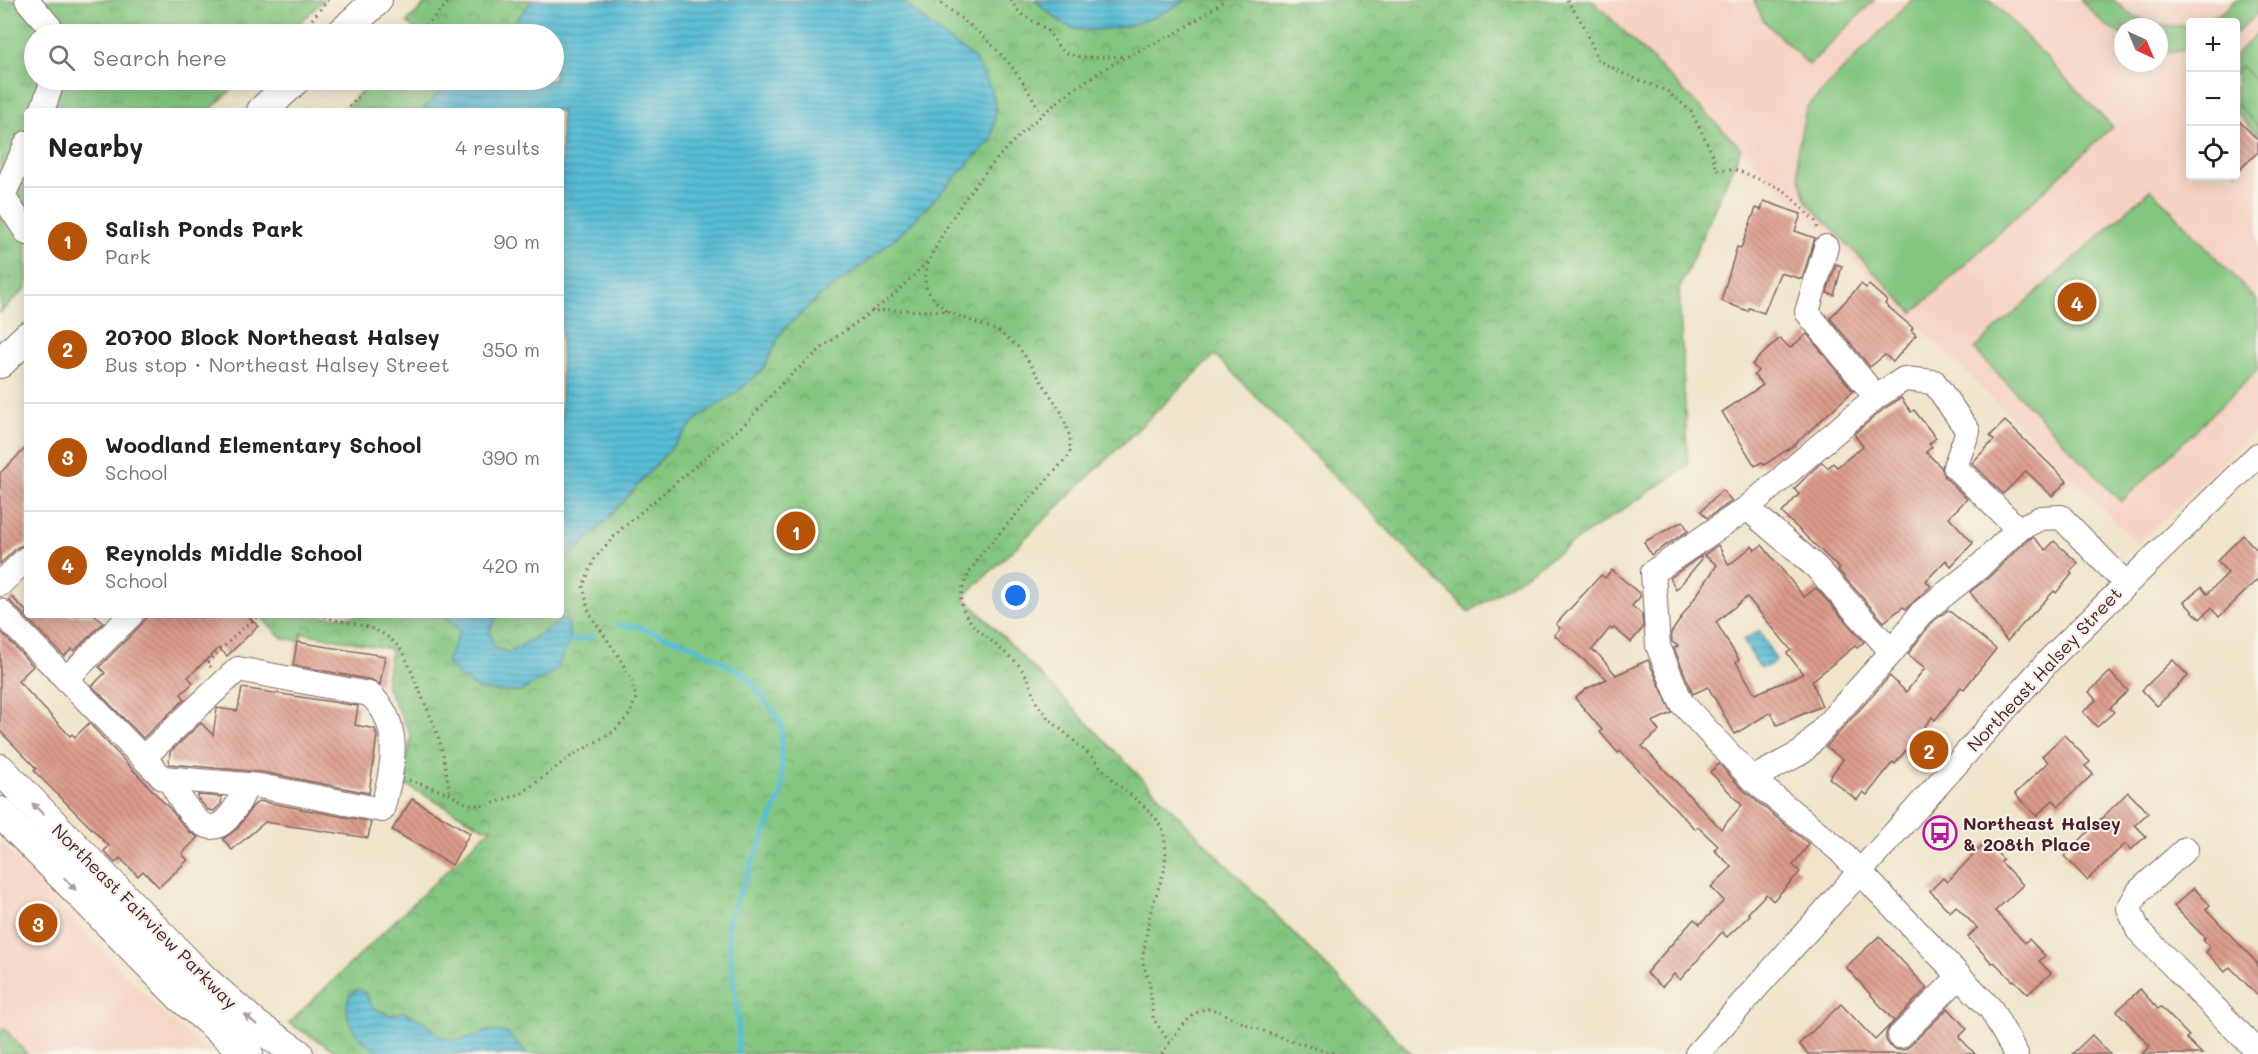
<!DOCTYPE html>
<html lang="en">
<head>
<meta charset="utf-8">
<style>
  body { margin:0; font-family:Mali,sans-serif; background:#f2f2f2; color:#222 }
  .controls { position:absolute; right:18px; top:18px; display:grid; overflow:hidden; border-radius:6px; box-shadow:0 3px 15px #0003 }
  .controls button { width:54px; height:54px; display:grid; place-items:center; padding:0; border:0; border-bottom:2px solid #e0e0e0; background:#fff; color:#222; font:30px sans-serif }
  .compass { position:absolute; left:2114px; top:18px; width:54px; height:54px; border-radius:50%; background:#fff; box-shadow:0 3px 15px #0003; rotate:136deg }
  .you { position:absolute; left:1016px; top:596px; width:21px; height:21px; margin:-15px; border:4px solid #fff; border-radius:50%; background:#1a73e8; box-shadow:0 0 0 9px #1a73e833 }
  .badge { display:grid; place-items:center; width:39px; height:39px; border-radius:50%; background:#b45309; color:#fff; font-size:20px; font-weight:700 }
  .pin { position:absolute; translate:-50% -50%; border:3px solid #fff; box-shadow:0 2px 6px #0006 }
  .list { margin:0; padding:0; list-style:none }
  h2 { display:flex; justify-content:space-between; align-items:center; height:78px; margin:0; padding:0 24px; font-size:26px }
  h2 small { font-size:20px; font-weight:400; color:#767676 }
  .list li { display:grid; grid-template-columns:39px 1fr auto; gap:18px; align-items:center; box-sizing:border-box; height:108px; padding:0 24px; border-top:2px solid #e0e0e0 }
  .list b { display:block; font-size:22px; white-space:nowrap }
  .list p { margin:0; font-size:20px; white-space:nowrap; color:#767676 }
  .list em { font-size:20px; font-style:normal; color:#767676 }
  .icon { flex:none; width:33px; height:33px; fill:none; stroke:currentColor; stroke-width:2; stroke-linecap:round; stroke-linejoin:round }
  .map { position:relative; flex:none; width:2258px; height:1054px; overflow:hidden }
  .search { position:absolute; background:#fff; box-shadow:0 3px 15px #0003; left:24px; top:24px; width:540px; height:66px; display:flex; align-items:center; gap:15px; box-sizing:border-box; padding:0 21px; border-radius:33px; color:#767676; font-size:22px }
  .panel { position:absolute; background:#fff; box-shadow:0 3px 15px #0003; left:24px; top:108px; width:540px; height:510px; border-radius:6px }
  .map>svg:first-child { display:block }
  .built { fill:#f6d2c3; fill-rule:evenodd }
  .grass { fill:url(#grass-tufts); stroke:#667255; stroke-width:1.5 }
  .park { fill:url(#park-crowns); stroke:#667255; stroke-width:1.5 }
  .pitch { fill:#83c67f; stroke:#667255; stroke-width:1.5 }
  .water { fill:url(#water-rules); stroke:#506e80; stroke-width:1.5 }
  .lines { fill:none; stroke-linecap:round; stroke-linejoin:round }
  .stream { stroke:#57bdd5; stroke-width:5 }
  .building { fill:url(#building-back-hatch); fill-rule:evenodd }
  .minor-casing { stroke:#846463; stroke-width:26 }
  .major-casing { stroke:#846463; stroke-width:32 }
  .path { stroke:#846463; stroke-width:3; stroke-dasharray:1.5 4.5; stroke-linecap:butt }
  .minor { stroke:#fff; stroke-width:24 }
  .major { stroke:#fff; stroke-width:30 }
  .oneway { fill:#ae9aa0 }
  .labels { text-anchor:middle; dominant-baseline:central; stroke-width:4.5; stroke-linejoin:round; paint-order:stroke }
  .street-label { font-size:18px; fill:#4a1f2b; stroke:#f7f3e8 }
  .poi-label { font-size:18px; font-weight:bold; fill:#4a1f2b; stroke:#f7f3e8; text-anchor:start }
</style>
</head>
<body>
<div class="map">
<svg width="2258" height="1054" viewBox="0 0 2258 1054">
  <defs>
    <pattern id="grass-tufts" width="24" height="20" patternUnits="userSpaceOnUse" patternTransform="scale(1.5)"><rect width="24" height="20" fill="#83c67f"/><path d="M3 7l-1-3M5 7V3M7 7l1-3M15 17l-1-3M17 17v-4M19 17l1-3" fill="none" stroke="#6da068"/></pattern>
    <pattern id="park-crowns" width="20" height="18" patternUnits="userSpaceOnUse" patternTransform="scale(1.5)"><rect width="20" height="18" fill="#83c67f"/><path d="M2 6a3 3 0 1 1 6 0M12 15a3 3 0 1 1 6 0" fill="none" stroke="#6da068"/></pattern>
    <pattern id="water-rules" width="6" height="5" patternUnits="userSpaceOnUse" patternTransform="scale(1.5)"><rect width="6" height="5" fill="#57bdd5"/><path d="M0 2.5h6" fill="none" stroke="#4a99ad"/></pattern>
    <pattern id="building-back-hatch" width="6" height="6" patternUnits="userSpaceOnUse" patternTransform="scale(1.5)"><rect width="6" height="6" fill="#dc9b8b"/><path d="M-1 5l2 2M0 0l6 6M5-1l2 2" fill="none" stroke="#b47e72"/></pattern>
  </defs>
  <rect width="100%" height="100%" fill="#f7f3e8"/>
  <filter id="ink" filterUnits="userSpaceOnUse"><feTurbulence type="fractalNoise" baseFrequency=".0167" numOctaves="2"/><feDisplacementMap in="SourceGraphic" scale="12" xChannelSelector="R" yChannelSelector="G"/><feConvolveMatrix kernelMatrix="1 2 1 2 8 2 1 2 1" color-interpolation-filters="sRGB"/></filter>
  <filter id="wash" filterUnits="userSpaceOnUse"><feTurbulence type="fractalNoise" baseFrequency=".008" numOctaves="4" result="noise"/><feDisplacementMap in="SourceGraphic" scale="24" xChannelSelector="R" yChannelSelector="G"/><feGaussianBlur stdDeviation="1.35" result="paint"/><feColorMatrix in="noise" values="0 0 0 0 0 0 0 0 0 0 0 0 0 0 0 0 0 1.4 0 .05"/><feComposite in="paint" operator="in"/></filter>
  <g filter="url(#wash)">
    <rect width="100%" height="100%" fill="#f0e5ca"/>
    <g class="built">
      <path d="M 1592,0 L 2258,0 L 2258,428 L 2138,544 ZM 2190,22 L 2236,22 L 2236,176 L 2190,176 ZM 2123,27 L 2159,27 L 2159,63 L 2123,63 Z"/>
      <polygon points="0,842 153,1003 208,1054 0,1054"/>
    </g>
    <polygon class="grass" points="0,0 324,0 288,34 34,34 34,80 242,80 209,111 27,111 27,287 0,313"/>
    <g class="park">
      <polygon points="429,0 1592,0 1741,148 1679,290 1688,466 1469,612 1215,355 964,597 1412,1054 340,1054 289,1023 492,827 484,828 402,783 411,736 385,684 391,649 302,633 300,641 282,638 261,617 561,615 561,111 343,111 371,80 554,80 554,34 413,34 416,31 407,22"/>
      <polygon points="2258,32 2258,135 2236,112 2236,54"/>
      <polygon points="4,1028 27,1054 0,1054 0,1031"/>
    </g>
    <g class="pitch">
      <polygon points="1754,0 1874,0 1809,65 1763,20"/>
      <polygon points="1911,0 1991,0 2112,127 1913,313 1807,202 1799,175 1797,154 1806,108"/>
      <path d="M 2080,0 L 2114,0 C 2135,22 2162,28 2190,25 L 2190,49 L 2170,52 L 2159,49 L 2159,27 L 2123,27 L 2123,36 L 2104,24 Z"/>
      <polygon points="2235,0 2258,0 2258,13 2236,33 2236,22 2201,22 2223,12"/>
      <polygon points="2241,66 2258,83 2258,126 2236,103 2236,72"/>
      <polygon points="2151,189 2258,302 2258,370 2121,502 1974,349"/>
    </g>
    <g class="water">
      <polygon points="533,0 900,0 942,35 974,58 992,91 996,110 992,139 904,231 854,272 818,298 782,331 763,369 740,390 697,419 604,523 561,565 561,111 422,111 451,80 554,80 554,34 504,34"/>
      <path d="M 1035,0 L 1187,0 C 1156,18 1130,29 1095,30 C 1088,30 1078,31 1072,28 C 1058,22 1046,11 1035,0 Z"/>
      <polygon points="441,615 502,615 497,617 489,631 495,648 509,653 552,627 560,619 568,621 570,642 555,671 520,692 479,690 459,676 446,662 460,631"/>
      <path d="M 1759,631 L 1776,660 C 1767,666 1772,666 1760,668 L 1743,640 Z"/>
      <path d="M 359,989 L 365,993 L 373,1008 L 390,1015 L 404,1012 L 423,1021 L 442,1038 L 455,1041 L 491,1031 L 507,1033 L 527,1054 L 382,1054 C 363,1042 347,1031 347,1007 C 347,997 351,993 359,989 Z"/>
    </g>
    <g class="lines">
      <g class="stream">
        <polyline points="619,625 638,627 691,645 745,674 781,722 782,793 727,923 738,1022 738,1054"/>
        <polyline points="570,642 593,636"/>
      </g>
    </g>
    <g id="blocks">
      <g class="building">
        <polygon points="2235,117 2258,140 2258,152 2235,174"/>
        <polygon points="1764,201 1801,214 1795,231 1815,238 1802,279 1780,273 1764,313 1749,308 1748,311 1721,301 1737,247 1741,248 1756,208 1761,210"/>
        <polygon points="1836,264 1842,266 1834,295 1827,293"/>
        <polygon points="1861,284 1866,288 1869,285 1887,301 1885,304 1913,328 1911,330 1916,335 1893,362 1885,355 1870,367 1830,318"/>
        <polygon points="1807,334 1853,391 1793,446 1764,465 1762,462 1755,466 1722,412 1763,385 1754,375 1758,371 1752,364 1780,338 1790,348"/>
        <polygon points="1901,398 1911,412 1914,410 1936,438 1929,444 1932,447 1926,452 1941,467 1945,477 1967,499 1949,517 1973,543 1951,566 1946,560 1926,581 1931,586 1928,589 1906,609 1903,607 1884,622 1838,570 1840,569 1782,513 1799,494 1794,489 1811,472 1822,462 1828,468 1833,463 1837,467 1863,446 1854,434 1885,408"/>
        <polygon points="2005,421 2067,481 2052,496 2026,471 2003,494 1972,463 1994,440 1990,436"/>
        <polygon points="27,447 27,544 18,547 0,564 0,473"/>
        <polygon points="1722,490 1732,501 1707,518 1701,511"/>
        <polygon points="1683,521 1688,531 1651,555 1644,542"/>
        <polygon points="2243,535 2258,551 2258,579 2219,617 2211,608 2200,619 2184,602 2201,587 2207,594 2228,573 2217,561"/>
        <polygon points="2033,537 2046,550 2054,541 2078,563 2070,572 2072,574 2056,593 2054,591 2007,641 1970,592 1989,577 2026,541"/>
        <path d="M 1718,545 L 1729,565 L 1752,546 L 1755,550 L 1762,545 L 1804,597 L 1816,588 L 1864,642 L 1857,648 L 1855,646 L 1812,681 L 1822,706 L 1777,725 L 1771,712 L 1735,734 L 1708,687 L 1693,694 L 1674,648 L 1678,646 L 1672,642 L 1671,633 L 1717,565 L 1704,555 ZM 1747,597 L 1791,650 L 1787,653 L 1803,674 L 1755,694 L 1736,662 L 1739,660 L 1716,622 Z"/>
        <polygon points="1701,556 1702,559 1676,590 1670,578"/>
        <polygon points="1612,570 1640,594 1640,597 1632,606 1642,614 1643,628 1631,642 1614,628 1612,630 1610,628 1592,650 1599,655 1616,675 1648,660 1672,713 1652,722 1659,731 1642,746 1721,829 1742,805 1710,772 1719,764 1743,790 1809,844 1793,865 1800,872 1773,901 1766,894 1748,913 1750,915 1727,937 1722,932 1680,980 1674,974 1662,987 1646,973 1694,919 1700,924 1724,901 1711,887 1732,867 1714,850 1718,846 1698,827 1695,829 1620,751 1618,753 1600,732 1602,730 1575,698 1586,689 1607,679 1554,635 1560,628 1556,624 1601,575 1605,578"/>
        <polygon points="12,597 27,612 27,615 95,615 103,623 74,651 72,649 64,656 9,600"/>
        <polygon points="1948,610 1996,649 1964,689 1961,687 1935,720 1932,717 1895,764 1893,762 1867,795 1863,792 1857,800 1829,778 1843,760 1826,747 1890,676 1906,692 1925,668 1908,654 1931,623"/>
        <polygon points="148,615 247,615 258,626 227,656 219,648 188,677 193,683 181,694 185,699 143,738 92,686 105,673 99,667 141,625"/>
        <polygon points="0,631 33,666 18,681 70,736 72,734 75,737 89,723 170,809 188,831 198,837 182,854 188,860 159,887 143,871 138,876 120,858 115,863 104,851 109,846 34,771 36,768 0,731"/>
        <polygon points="297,642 385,656 380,685 372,680 293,665"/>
        <polygon points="2173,660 2188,676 2157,706 2142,690"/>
        <polygon points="2110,672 2128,691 2110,708 2114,712 2097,727 2083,712 2096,700 2089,692"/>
        <polygon points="242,688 358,706 355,725 375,729 377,736 369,793 262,772 169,764 170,752 201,723 213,735 217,708 237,711 238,709"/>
        <polygon points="2064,735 2090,762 2085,766 2093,774 2059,806 2053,800 2036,816 2015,794 2048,762 2042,756"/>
        <polygon points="2128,792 2148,813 2135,825 2146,836 2131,850 2125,844 2087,880 2064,856"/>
        <polygon points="198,795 222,797 221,804 214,811 208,810 198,799"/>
        <polygon points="412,799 470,833 452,865 392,830"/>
        <polygon points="259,801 371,822 368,838 265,822 232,850 223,839 238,828 252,807"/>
        <polygon points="1986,842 2003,859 2001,862 2023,885 1995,911 2025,943 2029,939 2045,956 2039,961 2051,973 2028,994 2014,980 2013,981 1994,962 1992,963 1968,937 1977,928 1956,906 1950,912 1930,891 1943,878 1947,882"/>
        <polygon points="2194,888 2210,905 2206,909 2258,964 2258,996 2230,967 2225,972 2206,952 2210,947 2203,940 2205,938 2174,906"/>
        <polygon points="1879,936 1927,988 1890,1026 1886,1033 1886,1040 1890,1046 1897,1050 1904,1050 1910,1046 1948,1008 1967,1029 1959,1037 1975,1054 1808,1054 1799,1044 1841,1004 1875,1040 1894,1021 1846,967"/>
        <polygon points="2140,989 2158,1009 2161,1007 2189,1036 2186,1038 2202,1054 2142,1054 2150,1046 2117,1011"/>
        <polygon points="2092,1035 2110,1054 2072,1054"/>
      </g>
    </g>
  </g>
  <g filter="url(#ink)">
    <use href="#blocks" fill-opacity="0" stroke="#846463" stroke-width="1.5"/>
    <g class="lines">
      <g class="minor-casing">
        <g id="minor">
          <polyline points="27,0 50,27 53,34"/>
          <polyline points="42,111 53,80"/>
          <polyline points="27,143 3,196 27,233"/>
          <polyline points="1826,247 1807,312 1876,397"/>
          <polyline points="1747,508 1653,572 1658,646 1681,702 1752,779"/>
          <polyline points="0,584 27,558"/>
          <path d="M 0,611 L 143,758 L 163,778 L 259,786 L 382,810 C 392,771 405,724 369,694 L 238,669 L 143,758"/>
          <polyline points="1892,652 1921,613 1979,567 2018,529"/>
          <polyline points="66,679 131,615"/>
          <path d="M 169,779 C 197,830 218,852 247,785"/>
          <polyline points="2186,849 2139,891 2129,908 2138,930 2258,1052"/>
          <polyline points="1900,1036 1959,977"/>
          <polyline points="1697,1054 2052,657 2258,455"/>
          <polyline points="2016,1054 1991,1009 1839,850 1752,779 1802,752 1892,652 1816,567 1747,508 1876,397 1904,379 1934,382 1968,431 1955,467 2018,529 2041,518 2061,517 2125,583"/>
        </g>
      </g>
      <g class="major-casing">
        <g id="major">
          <polyline points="341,34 377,0"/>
          <polyline points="262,111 295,80"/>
          <polyline points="0,363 27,337"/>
          <polyline points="0,769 203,979 257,1026 298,1054"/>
          <polyline points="0,812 181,997 248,1054"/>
        </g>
      </g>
      <g class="path">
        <path d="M 936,0 C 963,19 990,40 1011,66 C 1023,80 1032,98 1042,113"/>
        <path d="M 1011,0 C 1020,18 1029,17 1043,27 C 1051,32 1053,42 1061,49 C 1076,62 1107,56 1126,56"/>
        <polyline points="1567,0 1584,26 1598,60 1626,75 1667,91 1691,111 1712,153 1717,170 1737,170 1784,190 1815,221 1818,229"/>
        <polyline points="302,34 304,29 328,0"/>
        <polyline points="417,34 451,0"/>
        <polyline points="345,111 374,80"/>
        <polyline points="872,311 894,295 928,261"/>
        <path d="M 946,311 C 938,303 929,296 926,286 C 922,269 933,253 940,239 C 975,174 1033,115 1095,75 C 1119,59 1146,48 1172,35 C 1190,25 1208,12 1225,0"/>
        <path d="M 319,615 C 353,627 381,621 404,654 L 435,727 L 443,753 L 450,794"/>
        <polyline points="211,667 207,663 245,626 262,615"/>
        <polyline points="409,780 450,794 467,804 486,806 522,793 570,757 613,732 630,714 636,698 632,681 619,657 589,613 583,586 595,558 620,530 747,422 783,382 824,346 871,312 886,310 946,311 998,331 1018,347 1025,356 1062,413 1070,437 1070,454 981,554 968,575 962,589 961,602 965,614 973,625 1018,664 1028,678 1037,704 1048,718 1090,755 1113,780 1145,807 1158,821 1164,833 1166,852 1164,871 1150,914 1142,960 1150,985 1153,1018 1169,1042"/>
        <path d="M 1162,1054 C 1170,1041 1187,1016 1202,1010 C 1212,1006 1224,1014 1232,1018 C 1265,1033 1299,1043 1333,1054"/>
      </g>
      <use href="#minor" class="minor"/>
      <use href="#major" class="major"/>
    </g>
    <defs><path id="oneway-solid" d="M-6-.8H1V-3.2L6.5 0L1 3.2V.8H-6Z" transform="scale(1.5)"/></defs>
    <g class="oneway">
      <use href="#oneway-solid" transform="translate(38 809) rotate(-134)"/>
      <use href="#oneway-solid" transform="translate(70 884) rotate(46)"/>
      <use href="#oneway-solid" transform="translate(251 1020) rotate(-141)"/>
    </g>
  </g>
  <defs>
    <g id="bus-ring" transform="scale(1.725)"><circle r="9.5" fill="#f7f3e8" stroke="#b5179e" stroke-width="1.5"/><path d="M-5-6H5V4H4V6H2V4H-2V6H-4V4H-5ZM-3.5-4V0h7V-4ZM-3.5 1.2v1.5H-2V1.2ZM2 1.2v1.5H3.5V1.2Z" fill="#b5179e"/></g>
  </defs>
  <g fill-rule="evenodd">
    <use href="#bus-ring" x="1940" y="833"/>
  </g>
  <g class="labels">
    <g class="street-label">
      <text transform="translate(2044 669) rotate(-47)">Northeast Halsey Street</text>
      <text transform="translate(145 916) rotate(45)">Northeast Fairview Parkway</text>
    </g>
    <g class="poi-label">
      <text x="1963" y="823">Northeast Halsey<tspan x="1963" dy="21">&amp; 208th Place</tspan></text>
    </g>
  </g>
</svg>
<div class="controls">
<button>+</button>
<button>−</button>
<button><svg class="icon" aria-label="locate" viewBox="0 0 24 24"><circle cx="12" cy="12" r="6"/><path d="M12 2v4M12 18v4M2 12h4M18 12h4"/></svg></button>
</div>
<svg class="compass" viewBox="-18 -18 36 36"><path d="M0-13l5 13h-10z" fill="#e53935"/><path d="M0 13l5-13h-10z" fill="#767676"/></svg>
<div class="you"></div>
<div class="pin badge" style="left:796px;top:531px">1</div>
<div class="pin badge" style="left:1929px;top:750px">2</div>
<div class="pin badge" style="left:38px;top:923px">3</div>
<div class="pin badge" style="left:2077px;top:302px">4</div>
<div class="search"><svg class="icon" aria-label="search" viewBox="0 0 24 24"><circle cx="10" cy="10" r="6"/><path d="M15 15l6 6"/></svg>Search here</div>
<section class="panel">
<h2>Nearby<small>4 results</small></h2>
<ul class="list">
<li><span class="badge">1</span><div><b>Salish Ponds Park</b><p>Park</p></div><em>90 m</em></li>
<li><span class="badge">2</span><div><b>20700 Block Northeast Halsey</b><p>Bus stop · Northeast Halsey Street</p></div><em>350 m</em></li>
<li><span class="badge">3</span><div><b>Woodland Elementary School</b><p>School</p></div><em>390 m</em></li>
<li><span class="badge">4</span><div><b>Reynolds Middle School</b><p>School</p></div><em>420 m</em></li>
</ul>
</section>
</div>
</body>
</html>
